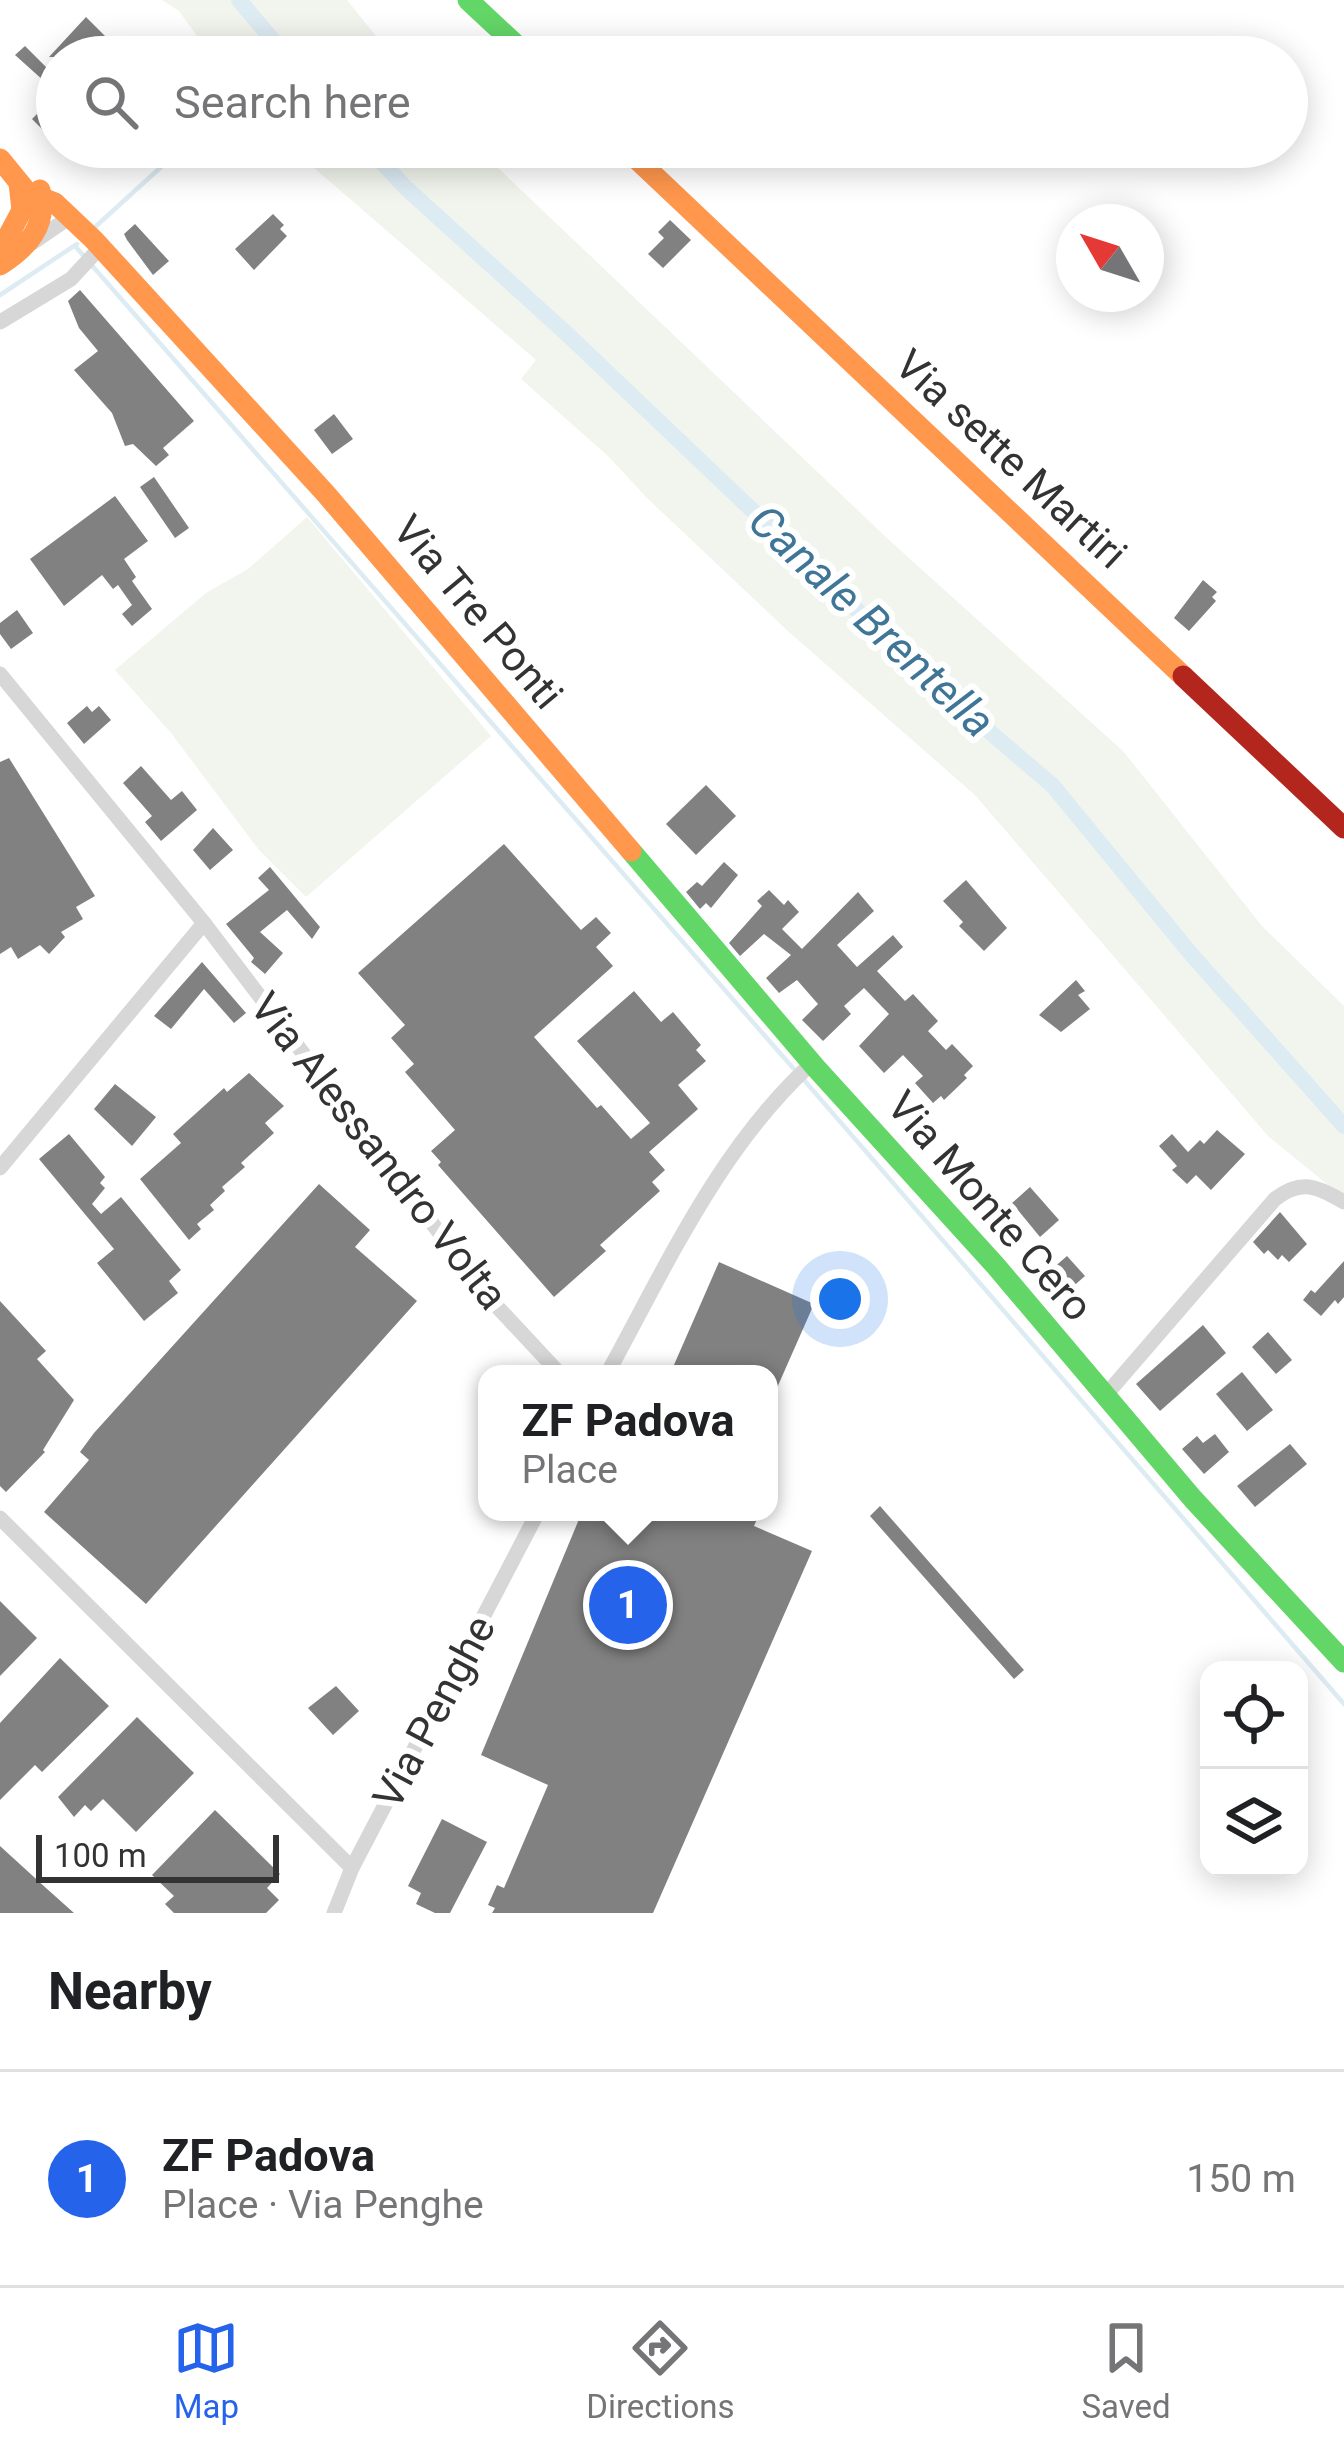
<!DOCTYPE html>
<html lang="en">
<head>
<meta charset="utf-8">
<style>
  body { margin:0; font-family:Roboto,sans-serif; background:#f2f2f2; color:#202124 }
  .controls { position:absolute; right:36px; bottom:36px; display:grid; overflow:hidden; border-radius:24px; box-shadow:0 6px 30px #0003 }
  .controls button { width:108px; height:108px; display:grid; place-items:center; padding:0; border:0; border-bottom:3px solid #e0e0e0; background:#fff; color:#202124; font:60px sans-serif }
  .compass { position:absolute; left:1056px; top:204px; width:108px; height:108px; border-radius:50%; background:#fff; box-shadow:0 6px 30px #0003; rotate:309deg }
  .scale { position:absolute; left:36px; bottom:30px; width:243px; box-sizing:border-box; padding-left:12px; border:6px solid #333; border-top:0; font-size:33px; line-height:42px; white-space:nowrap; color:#333; -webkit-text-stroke:9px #fff; paint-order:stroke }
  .you { position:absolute; left:840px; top:1299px; width:42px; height:42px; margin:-30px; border:9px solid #fff; border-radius:50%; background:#1a73e8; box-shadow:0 0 0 18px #1a73e833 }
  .badge { display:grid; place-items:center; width:78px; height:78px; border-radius:50%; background:#2563eb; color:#fff; font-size:39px; font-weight:700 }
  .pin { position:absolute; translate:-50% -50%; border:6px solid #fff; box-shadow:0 3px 12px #0006 }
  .popup { position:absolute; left:478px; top:1365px; width:300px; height:156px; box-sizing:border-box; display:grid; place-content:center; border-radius:24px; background:#fff; filter:drop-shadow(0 3px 9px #0005); font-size:39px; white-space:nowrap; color:#757577 }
  .popup b { font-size:45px; color:#202124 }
  .popup::after { content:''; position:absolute; left:50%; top:100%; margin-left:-24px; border:24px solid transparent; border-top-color:#fff }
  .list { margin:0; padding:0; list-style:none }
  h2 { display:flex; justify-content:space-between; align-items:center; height:156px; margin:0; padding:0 48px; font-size:51px }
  h2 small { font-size:39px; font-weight:400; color:#757577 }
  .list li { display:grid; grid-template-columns:78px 1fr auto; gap:36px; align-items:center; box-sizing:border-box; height:216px; padding:0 48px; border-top:3px solid #e0e0e0 }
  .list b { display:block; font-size:45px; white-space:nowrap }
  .list p { margin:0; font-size:39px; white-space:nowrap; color:#757577 }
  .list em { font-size:39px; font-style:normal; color:#757577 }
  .icon { flex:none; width:66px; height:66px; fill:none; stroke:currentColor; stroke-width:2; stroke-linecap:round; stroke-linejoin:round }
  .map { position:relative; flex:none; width:1344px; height:1913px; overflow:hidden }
  .search { position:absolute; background:#fff; box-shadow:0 6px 30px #0003; left:36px; right:36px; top:36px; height:132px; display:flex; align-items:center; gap:30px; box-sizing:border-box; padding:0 42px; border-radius:66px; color:#757577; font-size:45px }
  .sheet { height:372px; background:#fff }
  nav { display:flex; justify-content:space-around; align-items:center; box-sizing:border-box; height:168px; border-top:3px solid #e0e0e0; background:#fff; font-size:33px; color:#757577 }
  nav a { display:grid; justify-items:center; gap:6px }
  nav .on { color:#2563eb }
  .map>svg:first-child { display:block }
  .green { fill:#f1f5ed }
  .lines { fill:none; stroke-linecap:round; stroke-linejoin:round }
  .stream { stroke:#ddebf3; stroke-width:4.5 }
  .canal { stroke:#ddebf3; stroke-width:16 }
  .building { fill:#818181 }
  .street { stroke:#d7d7d7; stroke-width:15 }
  .fast { stroke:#63d668; stroke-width:21 }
  .slow { stroke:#ff974d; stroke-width:21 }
  .jam { stroke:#b3261e; stroke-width:21 }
  .labels { text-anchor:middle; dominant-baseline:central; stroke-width:12; stroke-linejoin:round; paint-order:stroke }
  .street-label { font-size:42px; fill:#333; stroke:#fff }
  .water-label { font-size:45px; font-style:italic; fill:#3f7597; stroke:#fff }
</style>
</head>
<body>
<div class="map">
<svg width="1344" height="1913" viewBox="0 0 1344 1913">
  <rect width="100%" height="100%" fill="#fff"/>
  <g class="green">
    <polygon points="162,0 347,0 393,57 212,57 179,11"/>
    <polygon points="290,147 476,147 889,540 1123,751 1262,926 1344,1006 1344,1198 1268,1136 975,795 789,632 647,498 608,456 521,379 536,360"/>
    <polygon points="307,517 491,736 306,897 259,850 171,733 115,670 206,593 248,569"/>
  </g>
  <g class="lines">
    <g class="stream">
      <polyline points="94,228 183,147"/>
      <polyline points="75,246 793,1068"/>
      <polyline points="0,295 77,244"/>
      <polyline points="804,1080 1344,1704"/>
    </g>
    <g class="canal">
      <polyline points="239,0 287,57"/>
      <polyline points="368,147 406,188 567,334 941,690 1053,786 1191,954 1344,1126"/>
    </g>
  </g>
  <g class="building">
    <polygon points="86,17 113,44 106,50 114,57 49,57"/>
    <polygon points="25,46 52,73 57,68 57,144 32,119 53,98 40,85 44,81 15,55"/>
    <polygon points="273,214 284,225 280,229 287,236 254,270 235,249"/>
    <polygon points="670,220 691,240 663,268 648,254 664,238 658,232"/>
    <polygon points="135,224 169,261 153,275 127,240 124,234"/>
    <polygon points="80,290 194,421 163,448 169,455 156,466 133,444 125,446 112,413 74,370 98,351 79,328 68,301"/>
    <polygon points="334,414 353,439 332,454 314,430"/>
    <polygon points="154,477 189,528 175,538 140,487"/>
    <polygon points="115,496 148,541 124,559 136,577 132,581 152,609 132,626 122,614 132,605 118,585 113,589 102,575 64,606 30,559"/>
    <polygon points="1203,580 1217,592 1212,597 1216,601 1189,631 1174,618"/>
    <polygon points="17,610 33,633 11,649 0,634 0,623"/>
    <polygon points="87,706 92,712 99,706 111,720 84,744 67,723"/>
    <polygon points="9,758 95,896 76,907 83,919 61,932 65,937 49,954 40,945 18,959 11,947 0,954 0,762"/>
    <polygon points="141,766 171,800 182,791 197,810 161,841 145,822 152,816 123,783"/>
    <polygon points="706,785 736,816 696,855 666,824"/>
    <polygon points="213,828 233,850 210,870 193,850"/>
    <polygon points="504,844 581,930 596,917 611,933 596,947 613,966 534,1037 597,1108 601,1105 631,1139 650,1123 577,1041 634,991 661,1022 673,1012 701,1045 696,1050 706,1061 678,1085 698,1109 649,1152 665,1170 652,1182 660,1191 600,1245 606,1251 554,1297 438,1165 441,1162 431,1151 455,1130 405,1072 414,1064 391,1038 405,1025 358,973"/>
    <polygon points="724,862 738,875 711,908 706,903 700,909 686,892 697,882 702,886"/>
    <polygon points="270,867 320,927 312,939 287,910 260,932 283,953 265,974 251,962 254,958 226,924 269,890 258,878"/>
    <polygon points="966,880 1007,928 984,951 959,926 963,922 943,901"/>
    <polygon points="769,890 784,905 788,900 799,912 782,929 802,949 858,892 874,911 837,945 857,967 893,935 903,947 877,971 905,1001 913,994 938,1021 928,1031 946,1050 952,1044 973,1066 964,1075 967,1078 944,1100 941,1096 933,1103 915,1083 923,1076 903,1055 884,1073 859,1046 889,1014 864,988 844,1006 851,1014 823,1041 802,1020 818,1004 797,980 779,993 766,978 791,955 764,934 740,956 729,943 762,906 757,901"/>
    <polygon points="202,962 246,1013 234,1023 204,989 171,1029 154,1016"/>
    <polygon points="1076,980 1085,991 1078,995 1090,1009 1061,1032 1039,1015"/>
    <polygon points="249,1073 284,1106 265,1123 274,1133 241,1163 245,1167 222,1187 225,1191 210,1205 214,1210 197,1224 201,1229 189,1240 140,1179 181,1143 173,1134 224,1088 227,1092"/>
    <polygon points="115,1084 156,1117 132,1146 94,1109"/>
    <polygon points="1217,1130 1245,1154 1211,1190 1196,1175 1187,1184 1172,1170 1177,1166 1159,1146 1172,1134 1188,1152 1200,1140 1204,1144"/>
    <polygon points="69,1134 105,1177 100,1183 105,1188 92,1204 101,1214 121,1197 181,1270 169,1281 178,1293 144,1321 97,1263 114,1249 39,1159"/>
    <polygon points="319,1184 370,1230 355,1247 417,1301 146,1604 44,1512 89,1460 80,1452 94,1433"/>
    <polygon points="1030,1187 1059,1220 1040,1237 1012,1203"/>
    <polygon points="1280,1212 1307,1244 1289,1262 1282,1255 1278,1260 1268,1250 1264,1254 1253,1242"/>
    <polygon points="1067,1256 1085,1276 1053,1304 1037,1282"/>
    <polygon points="1344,1261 1344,1297 1338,1304 1335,1300 1321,1316 1303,1300 1311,1290 1315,1293"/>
    <polygon points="719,1262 814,1304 769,1406 769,1374 670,1374"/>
    <polygon points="0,1301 46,1351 37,1359 74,1400 43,1450 45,1452 6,1492 0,1486"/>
    <polygon points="1203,1325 1226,1353 1160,1411 1136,1384"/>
    <polygon points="1268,1332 1292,1360 1276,1374 1252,1347"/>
    <polygon points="1242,1372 1273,1410 1247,1431 1216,1394"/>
    <polygon points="1215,1434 1229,1452 1204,1474 1182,1449 1197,1436 1203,1443"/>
    <polygon points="1290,1444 1307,1464 1255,1507 1237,1486"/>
    <polygon points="880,1506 1024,1670 1014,1679 870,1516"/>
    <polygon points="582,1512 760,1512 754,1526 812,1551 653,1913 492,1913 495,1908 488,1905 497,1885 504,1888 548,1785 481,1755"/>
    <polygon points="0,1601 37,1638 0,1676"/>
    <polygon points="60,1658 109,1706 42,1772 35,1765 0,1800 0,1723"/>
    <polygon points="336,1686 359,1711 333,1735 308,1708"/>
    <polygon points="137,1717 194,1773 136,1832 103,1799 91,1811 85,1805 74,1817 58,1797"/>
    <polygon points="215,1810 280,1874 267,1888 279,1900 266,1913 174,1913 165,1904 174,1896 152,1875"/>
    <polygon points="442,1819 487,1842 450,1913 435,1913 416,1904 421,1893 408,1886"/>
    <polygon points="0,1846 46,1888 74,1913 0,1913"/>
  </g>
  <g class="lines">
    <g class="street">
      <polyline points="32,243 70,217"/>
      <polyline points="0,322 71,279 95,253"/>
      <polyline points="0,674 204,923 489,1298 560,1374"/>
      <polyline points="0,1168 204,923"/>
      <path d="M 607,1374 C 667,1265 719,1148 812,1063"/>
      <path d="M 1104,1397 L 1275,1199 C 1301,1179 1317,1186 1344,1202"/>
      <polyline points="0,1518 352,1868"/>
      <polyline points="334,1913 352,1868 538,1512"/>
    </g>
    <g class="fast">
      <polyline points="468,0 529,57"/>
      <polyline points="631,851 816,1068 995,1265 1193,1499 1344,1662"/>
    </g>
    <g class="slow">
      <polyline points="624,147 1183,676"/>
      <polyline points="0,159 27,192 55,203 94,240 326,494 631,851"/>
      <polyline points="0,252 22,210 19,183"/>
      <path d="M 0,265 C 28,247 48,226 40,190"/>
    </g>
    <polyline class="jam" points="1183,676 1344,828"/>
  </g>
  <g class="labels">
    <g class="street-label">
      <text transform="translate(1011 459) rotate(43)">Via sette Martiri</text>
      <text transform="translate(478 612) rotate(50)">Via Tre Ponti</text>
      <text transform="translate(379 1151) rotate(52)">Via Alessandro Volta</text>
      <text transform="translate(990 1206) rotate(49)">Via Monte Cero</text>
      <text transform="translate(434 1712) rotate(-62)">Via Penghe</text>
    </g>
    <g class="water-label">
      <text transform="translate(872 621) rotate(43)">Canale Brentella</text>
    </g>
  </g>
</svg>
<div class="controls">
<button><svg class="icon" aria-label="locate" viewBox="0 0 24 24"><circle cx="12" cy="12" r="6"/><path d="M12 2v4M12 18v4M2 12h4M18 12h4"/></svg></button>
<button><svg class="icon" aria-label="layers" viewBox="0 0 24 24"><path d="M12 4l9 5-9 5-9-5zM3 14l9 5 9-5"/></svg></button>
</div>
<svg class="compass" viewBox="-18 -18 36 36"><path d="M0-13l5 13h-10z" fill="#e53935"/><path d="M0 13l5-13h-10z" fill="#757577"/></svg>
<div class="scale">100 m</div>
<div class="you"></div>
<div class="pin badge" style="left:628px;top:1605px">1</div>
<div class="popup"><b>ZF Padova</b>Place</div>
<div class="search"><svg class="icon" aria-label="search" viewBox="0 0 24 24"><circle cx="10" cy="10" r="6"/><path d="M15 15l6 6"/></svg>Search here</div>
</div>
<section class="sheet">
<h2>Nearby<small></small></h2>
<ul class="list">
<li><span class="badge">1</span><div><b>ZF Padova</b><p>Place · Via Penghe</p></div><em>150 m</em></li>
</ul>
</section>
<nav>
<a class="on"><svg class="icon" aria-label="map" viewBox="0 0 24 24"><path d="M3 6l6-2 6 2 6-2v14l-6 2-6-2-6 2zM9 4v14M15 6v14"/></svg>Map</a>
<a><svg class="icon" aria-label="directions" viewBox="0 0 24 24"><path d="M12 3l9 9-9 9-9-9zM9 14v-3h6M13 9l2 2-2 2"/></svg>Directions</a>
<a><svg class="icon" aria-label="saved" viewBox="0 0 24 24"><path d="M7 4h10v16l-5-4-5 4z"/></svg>Saved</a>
</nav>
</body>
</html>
